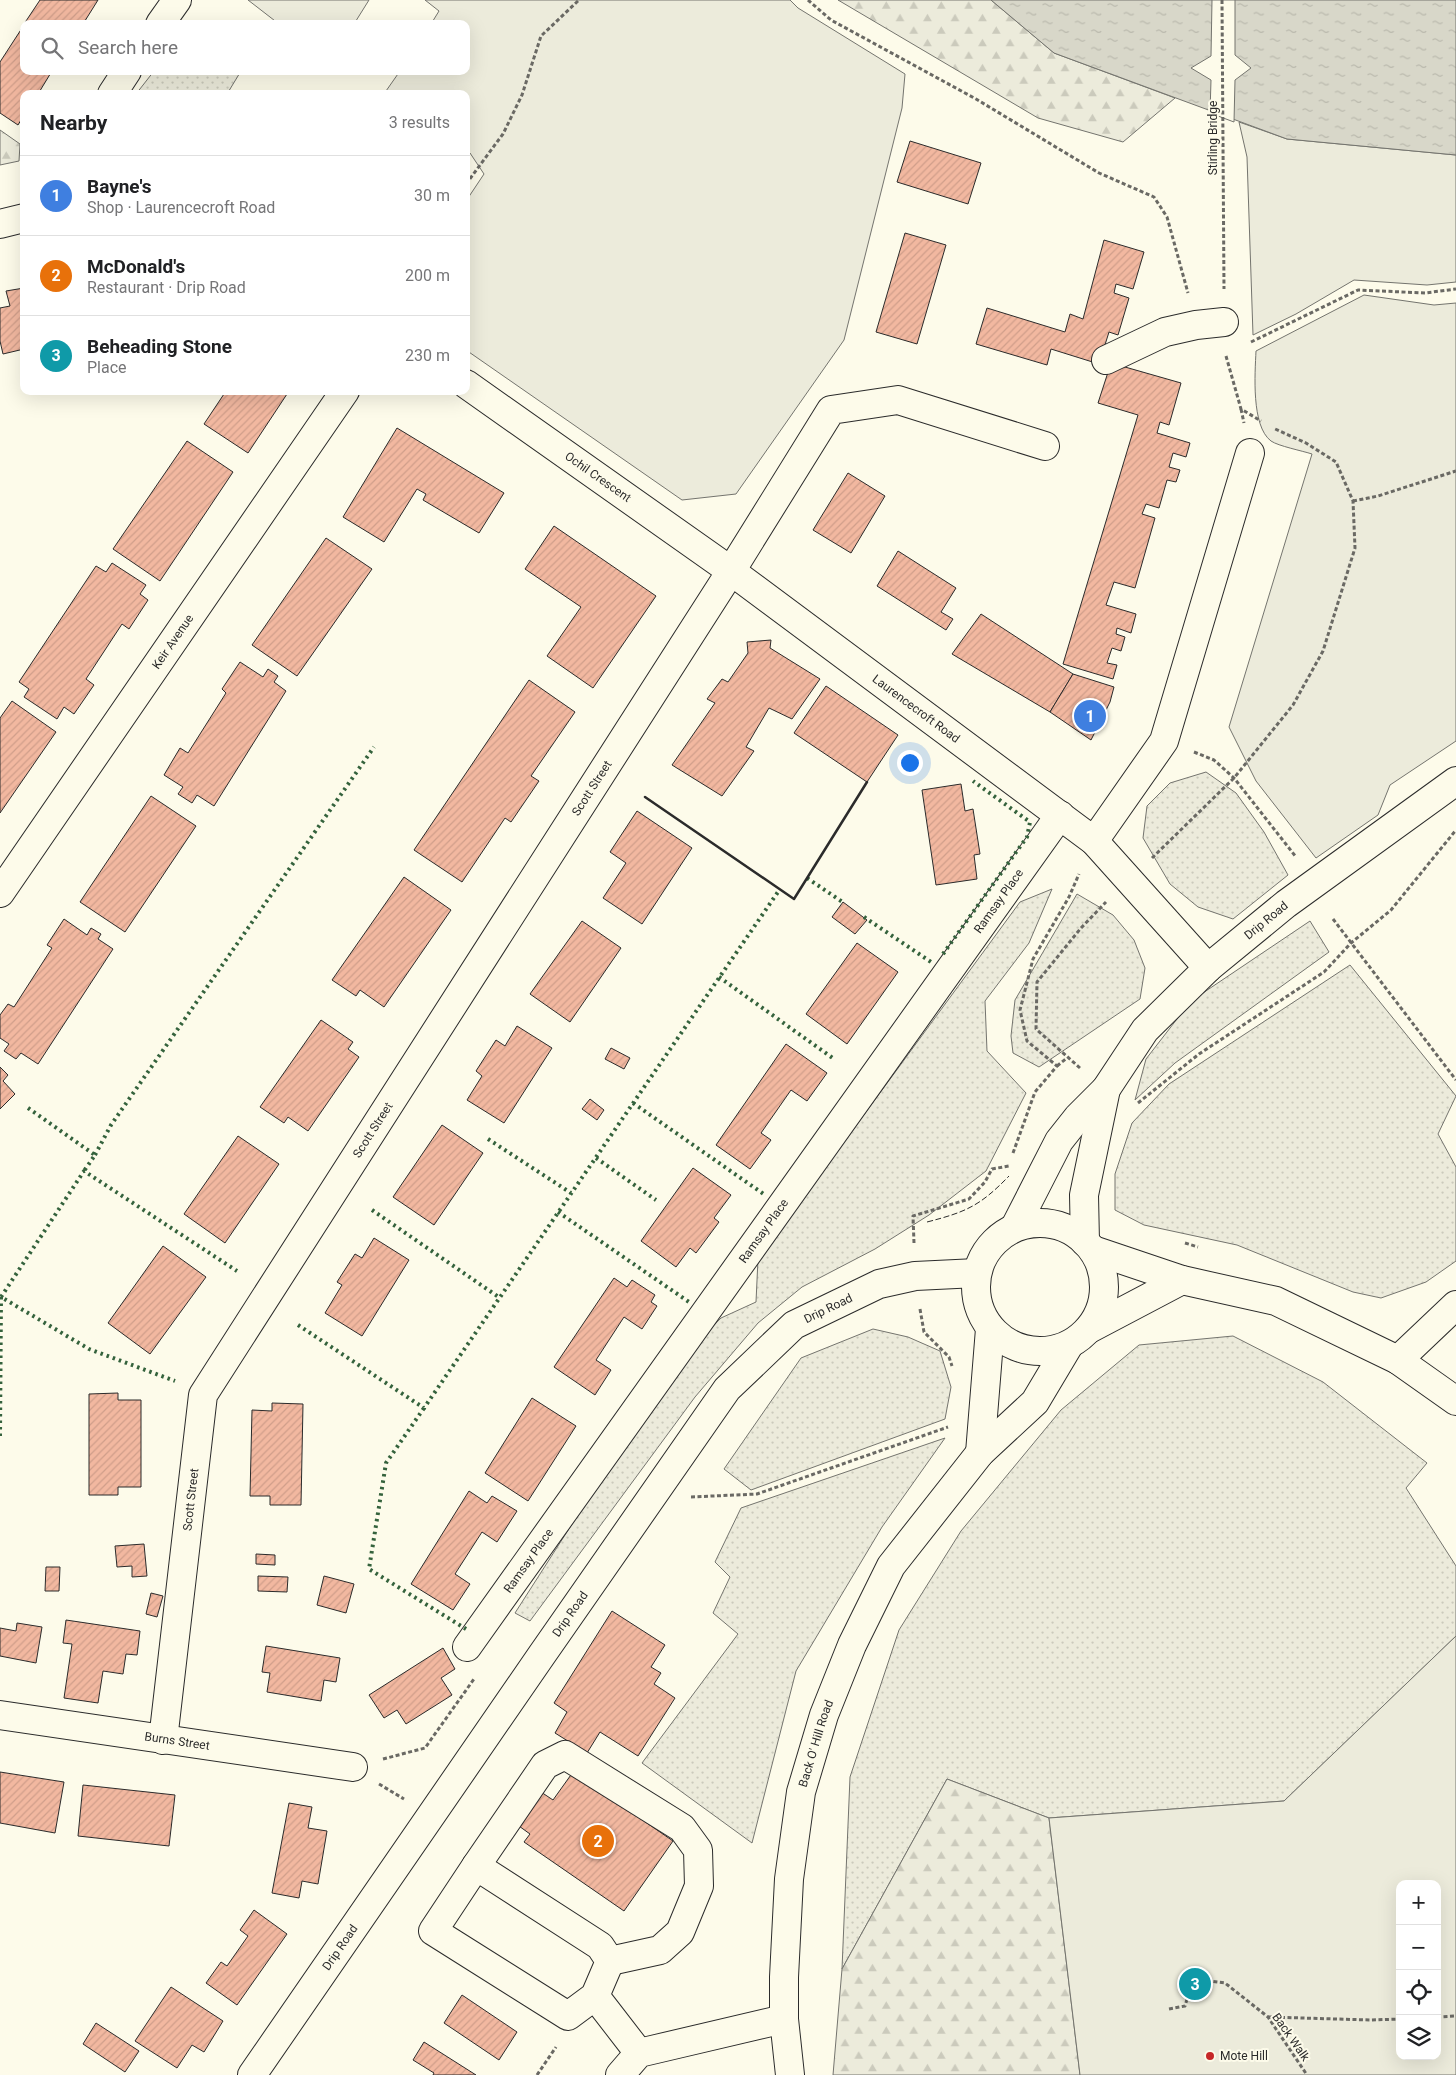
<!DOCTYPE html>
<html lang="en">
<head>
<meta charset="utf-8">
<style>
  body { margin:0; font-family:Roboto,sans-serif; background:#f2f2f2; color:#202124 }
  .controls { position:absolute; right:15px; bottom:15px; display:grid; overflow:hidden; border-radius:10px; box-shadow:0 5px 20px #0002 }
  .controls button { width:45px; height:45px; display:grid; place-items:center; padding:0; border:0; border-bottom:1px solid #e0e0e0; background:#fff; color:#202124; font:25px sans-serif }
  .you { position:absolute; left:909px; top:762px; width:18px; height:18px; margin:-12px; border:4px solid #fff; border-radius:50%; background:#1a73e8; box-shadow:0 0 0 8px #1a73e833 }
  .badge { display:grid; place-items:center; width:32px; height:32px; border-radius:50%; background:#ea580c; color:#fff; font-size:16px; font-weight:700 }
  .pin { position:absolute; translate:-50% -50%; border:2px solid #fff; box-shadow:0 1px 5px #0006 }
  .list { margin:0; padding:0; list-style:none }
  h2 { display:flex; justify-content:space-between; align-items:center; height:65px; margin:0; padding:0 20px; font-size:21px }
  h2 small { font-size:16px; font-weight:400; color:#757577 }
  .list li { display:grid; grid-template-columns:32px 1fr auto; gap:15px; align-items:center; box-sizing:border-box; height:80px; padding:0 20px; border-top:1px solid #e0e0e0 }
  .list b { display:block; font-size:19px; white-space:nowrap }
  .list p { margin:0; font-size:16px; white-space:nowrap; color:#757577 }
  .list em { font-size:16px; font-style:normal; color:#757577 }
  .icon { flex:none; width:28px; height:28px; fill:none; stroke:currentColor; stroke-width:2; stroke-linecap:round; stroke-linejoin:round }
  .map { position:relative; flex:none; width:1456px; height:2075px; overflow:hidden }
  .search { position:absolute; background:#fff; box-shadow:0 5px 20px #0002; left:20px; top:20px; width:450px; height:55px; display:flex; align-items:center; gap:12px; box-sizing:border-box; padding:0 18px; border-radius:10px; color:#757577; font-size:19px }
  .panel { position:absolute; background:#fff; box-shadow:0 5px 20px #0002; left:20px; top:90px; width:450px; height:305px; border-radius:10px }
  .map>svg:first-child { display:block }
  .grass { fill:url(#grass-dots); stroke:#74746e }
  .forest { fill:url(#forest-firs); stroke:#74746e }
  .park { fill:#ecebdb; stroke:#74746e; fill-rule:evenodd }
  .water { fill:url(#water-ripples); stroke:#74746e }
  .pier { fill:#fdfbea; stroke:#74746e }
  .building { fill:url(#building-hatch); stroke:#2b2b2b }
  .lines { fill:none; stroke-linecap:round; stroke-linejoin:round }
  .minor-casing { stroke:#2b2b2b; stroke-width:30 }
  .major-casing { stroke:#2b2b2b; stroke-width:30 }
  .path { stroke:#6a6964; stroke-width:3; stroke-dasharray:4 2.5; stroke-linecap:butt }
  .minor { stroke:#fdfbea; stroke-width:28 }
  .major { stroke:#fdfbea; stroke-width:28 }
  .hedge { stroke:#34623c; stroke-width:4; stroke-dasharray:2.5 4; stroke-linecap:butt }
  .fence { stroke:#2b2b2b; stroke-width:1; stroke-dasharray:6 2.5; stroke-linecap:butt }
  .wall { stroke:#2b2b2b; stroke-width:2.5 }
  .poi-dot { fill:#c62828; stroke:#fdfbea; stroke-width:2 }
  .labels { text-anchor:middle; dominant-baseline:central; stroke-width:4; stroke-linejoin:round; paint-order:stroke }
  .street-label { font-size:12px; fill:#2b2b2b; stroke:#fdfbea }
  .poi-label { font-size:12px; fill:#2b2b2b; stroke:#fdfbea; text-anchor:start }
</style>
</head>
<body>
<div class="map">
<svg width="1456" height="2075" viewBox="0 0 1456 2075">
  <defs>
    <pattern id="grass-dots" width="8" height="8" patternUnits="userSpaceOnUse" patternTransform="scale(1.25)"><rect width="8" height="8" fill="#ecebdb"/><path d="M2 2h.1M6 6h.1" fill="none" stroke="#cbcabc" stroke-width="1.8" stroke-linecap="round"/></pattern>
    <pattern id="forest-firs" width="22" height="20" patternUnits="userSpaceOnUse" patternTransform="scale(1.25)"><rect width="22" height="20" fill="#ecebdb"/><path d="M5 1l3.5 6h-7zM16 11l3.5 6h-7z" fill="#cbcabc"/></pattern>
    <pattern id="water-ripples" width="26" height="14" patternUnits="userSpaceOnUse" patternTransform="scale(1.25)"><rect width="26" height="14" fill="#d8d7c9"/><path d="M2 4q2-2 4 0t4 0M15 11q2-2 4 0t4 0" fill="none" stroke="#bab9ad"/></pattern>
    <pattern id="building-hatch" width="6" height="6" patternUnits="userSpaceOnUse" patternTransform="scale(1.25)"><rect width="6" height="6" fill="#f2b8a0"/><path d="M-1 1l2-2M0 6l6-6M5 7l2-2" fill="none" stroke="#d09e8a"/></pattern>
  </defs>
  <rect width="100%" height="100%" fill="#fdfbea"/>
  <g class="grass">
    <polygon points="154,71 241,71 227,94 136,94"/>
    <polygon points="1206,772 1236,793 1264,832 1288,875 1233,919 1198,907 1170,884 1143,838 1147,806 1170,783"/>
    <polygon points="1052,889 1029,943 985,1001 987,1051 1026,1093 986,1171 929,1215 875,1249 802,1287 758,1323 695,1397 530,1621 515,1613 672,1368 721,1318 756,1302 758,1259 1020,902"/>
    <polygon points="1077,894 1113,915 1134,940 1145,968 1140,999 1039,1067 1013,1053 1011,1036 1015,1000"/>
    <polygon points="1310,921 1329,952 1175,1063 1135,1100 1146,1059 1191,1001"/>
    <polygon points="1350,965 1456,1096 1438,1134 1456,1167 1456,1261 1426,1282 1381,1298 1353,1292 1237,1245 1144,1225 1115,1210 1115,1174 1132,1123 1169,1084"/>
    <polygon points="873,1329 908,1337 940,1351 951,1387 945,1419 751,1490 724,1469 801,1358"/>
    <polygon points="1233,1336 1323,1382 1427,1463 1406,1488 1456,1566 1456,1636 1284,1801 1049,1818 947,1779 842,1969 850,1777 899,1630 961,1531 1061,1410 1139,1345"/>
    <polygon points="945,1438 882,1527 796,1671 752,1843 642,1763 738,1634 713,1613 730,1577 715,1562 741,1508"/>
  </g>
  <g class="forest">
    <polygon points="838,0 991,0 1054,53 1175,98 1123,142 1038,118"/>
    <polygon points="0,130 20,144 19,161 0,165"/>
    <polygon points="947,1779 1049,1818 1080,2075 833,2075 842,1969"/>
  </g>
  <g class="park">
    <polygon points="248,0 369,0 354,24 279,24"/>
    <polygon points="425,0 790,0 798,8 905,74 902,108 844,340 736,494 682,500 466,350 466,201 484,174 470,153 466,158 466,94 390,94 386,91 400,71 466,71 466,24 431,24 439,11"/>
    <polygon points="1239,122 1287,139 1456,155 1456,282 1427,285 1354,280 1296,314 1253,335 1247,157"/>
    <path d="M 1364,295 L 1434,305 L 1456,303 L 1456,741 L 1390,785 L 1378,815 L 1316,858 L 1256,781 L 1229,727 L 1312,454 C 1303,451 1278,446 1271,441 C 1251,426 1255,373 1256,351 Z"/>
    <path d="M 1456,1636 L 1456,2075 L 1080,2075 L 1049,1818 L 1284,1801 ZM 1400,1884 L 1437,1884 L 1437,2056 L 1400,2056 Z"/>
  </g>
  <polygon class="water" points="991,0 1456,0 1456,155 1287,139 1054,53"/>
  <polygon class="pier" points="1212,0 1235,0 1235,55 1251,68 1235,80 1234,122 1210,113 1211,80 1191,68 1211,56"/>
  <g class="building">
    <polygon points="40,0 98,0 83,24 24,24"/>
    <polygon points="24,25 24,71 52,71 38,94 24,94 24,115 18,125 0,113 0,62"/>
    <polygon points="910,141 981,163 968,204 897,182"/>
    <polygon points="905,233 946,245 917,344 876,332"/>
    <polygon points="1104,240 1144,252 1133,289 1116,284 1114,293 1129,298 1118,335 1109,332 1099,364 1051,349 1047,365 976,344 987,308 1065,332 1070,314 1083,319"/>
    <polygon points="24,288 24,349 3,354 0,341 0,308 10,306 6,291"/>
    <polygon points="1111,363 1181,383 1169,425 1160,422 1157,433 1190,443 1186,457 1173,453 1169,467 1180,470 1176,482 1167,480 1159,508 1146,504 1142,514 1155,518 1135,588 1114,582 1106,605 1136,614 1131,633 1117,628 1116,634 1125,637 1121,651 1112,648 1107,663 1117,665 1113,679 1063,664 1138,415 1098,403"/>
    <polygon points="226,391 289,391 248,453 204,424"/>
    <polygon points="397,428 504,493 479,533 423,500 426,494 417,489 384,542 343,517"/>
    <polygon points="187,441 233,472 160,581 113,549"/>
    <polygon points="848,473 885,496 851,553 813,530"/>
    <polygon points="554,526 656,596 593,688 547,656 581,607 525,569"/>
    <polygon points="326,538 372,569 297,676 252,645"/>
    <polygon points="898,551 956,588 941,612 953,619 946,630 877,586"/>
    <polygon points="112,563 146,585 140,594 148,600 129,629 122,624 86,679 94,685 74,714 64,707 57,719 24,697 29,689 19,682 96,566 106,572"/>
    <polygon points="981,614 1073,674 1050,712 952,654"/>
    <polygon points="771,640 770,648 820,679 792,719 769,708 746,747 754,751 722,796 672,765 715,703 707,699 722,679 728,682 748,653 747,642"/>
    <polygon points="240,662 263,677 268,669 278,676 274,682 286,691 214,806 197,795 192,803 178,794 183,787 164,775 180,748 188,753 226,693 222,689"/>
    <polygon points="1073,674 1114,687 1110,702 1091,740 1050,712"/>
    <polygon points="529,680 575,712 531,776 539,781 511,822 505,818 462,882 414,850"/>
    <polygon points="826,686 898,735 867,782 794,733"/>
    <polygon points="12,701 56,732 0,813 0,718"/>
    <polygon points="961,784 965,811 973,809 980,854 974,855 977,879 936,885 922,790"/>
    <polygon points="151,796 196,826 125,932 80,902"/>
    <polygon points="637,811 692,848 642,924 603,898 626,863 610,852"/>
    <polygon points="404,877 451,910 384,1007 360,990 356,996 332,980"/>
    <polygon points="843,902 867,920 855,934 832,917"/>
    <polygon points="64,919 87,935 91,928 101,934 98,939 113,949 38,1064 21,1053 16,1059 4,1051 9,1044 0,1038 0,1015 8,1004 14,1007 52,948 47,945"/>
    <polygon points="582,921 621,948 570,1022 530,994"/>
    <polygon points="857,943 898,972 847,1044 806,1014"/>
    <polygon points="321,1020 353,1042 348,1049 359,1057 308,1131 288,1117 284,1123 260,1107"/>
    <polygon points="517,1026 552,1048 504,1123 467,1100 482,1076 476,1071 496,1040 505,1046"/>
    <polygon points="786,1044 827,1073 807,1101 791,1090 761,1133 771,1140 750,1169 716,1145"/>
    <polygon points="611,1048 630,1058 624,1069 605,1059"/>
    <polygon points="0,1067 8,1075 3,1081 15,1094 0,1109"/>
    <polygon points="590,1099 604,1110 597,1120 582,1109"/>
    <polygon points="442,1125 483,1153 434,1225 393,1197"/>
    <polygon points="238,1136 279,1164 225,1243 184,1214"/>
    <polygon points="693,1168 731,1195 714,1218 719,1222 696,1253 690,1248 676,1267 641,1241"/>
    <polygon points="374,1238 409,1260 362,1336 325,1313 342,1285 337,1282 355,1254 362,1258"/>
    <polygon points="163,1246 206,1277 150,1354 108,1323"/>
    <polygon points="614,1278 627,1287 632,1280 655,1295 651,1302 657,1306 642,1329 624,1317 596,1360 611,1370 595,1395 554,1367"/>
    <polygon points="118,1393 118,1400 141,1400 141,1487 118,1487 118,1495 89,1495 89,1394"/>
    <polygon points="532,1398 576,1426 528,1501 485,1473"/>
    <polygon points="272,1403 303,1404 301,1505 270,1505 270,1496 250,1496 252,1410 272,1411"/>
    <polygon points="469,1491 487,1503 492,1496 517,1511 497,1542 482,1532 455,1574 470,1584 453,1610 411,1584"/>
    <polygon points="144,1544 147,1576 132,1577 132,1566 117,1567 115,1546"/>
    <polygon points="256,1554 275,1555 275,1565 256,1564"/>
    <polygon points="46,1567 60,1567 59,1591 45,1591"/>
    <polygon points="258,1576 288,1577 287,1592 258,1591"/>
    <polygon points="324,1576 354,1584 346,1613 317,1605"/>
    <polygon points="151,1593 163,1596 157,1617 146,1614"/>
    <polygon points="612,1611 665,1645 651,1667 661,1673 654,1684 675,1698 638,1756 600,1732 587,1753 555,1733 567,1712 554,1703"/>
    <polygon points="66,1620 140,1631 137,1655 126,1654 123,1674 103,1671 98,1703 64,1698 72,1644 63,1643"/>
    <polygon points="17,1623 42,1627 36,1663 0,1656 0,1628 16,1631"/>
    <polygon points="266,1646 340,1658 336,1682 324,1680 321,1701 267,1692 270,1673 262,1672"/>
    <polygon points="443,1648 455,1669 441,1678 452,1695 406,1724 397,1710 384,1718 369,1695"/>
    <polygon points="0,1772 64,1782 55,1833 0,1823"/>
    <polygon points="573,1772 673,1841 624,1911 524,1842 530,1834 512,1821 535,1788 553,1800"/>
    <polygon points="83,1785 175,1795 169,1846 78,1836"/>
    <polygon points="289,1803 312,1807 308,1828 327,1831 318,1884 302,1881 299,1898 272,1893"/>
    <polygon points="254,1910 287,1934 237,2005 206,1983 221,1962 227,1966 248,1936 240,1930"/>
    <polygon points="171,1987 223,2021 204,2052 192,2045 177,2068 135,2041"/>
    <polygon points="462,1995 517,2032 499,2060 444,2023"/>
    <polygon points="96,2023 139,2051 125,2072 83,2044"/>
    <polygon points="424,2042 476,2075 433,2075 434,2073 413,2060"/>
  </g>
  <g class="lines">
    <g class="minor-casing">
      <g id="minor">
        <polyline points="160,24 177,0"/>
        <polyline points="112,94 127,71"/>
        <polyline points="0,224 24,218"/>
        <polyline points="1106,360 1165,332 1196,325 1224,322"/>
        <path id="s1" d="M 1045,446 L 898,400 L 831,410 L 731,571 L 1094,841 L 1164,741 L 1250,453"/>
        <polyline points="1094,841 1208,968"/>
        <path id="s2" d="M 0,893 L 345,391"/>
        <polyline points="1093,1250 1182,1280 1276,1301 1398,1360 1456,1401"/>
        <polyline points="1089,1329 1182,1280"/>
        <polyline points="1398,1360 1456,1305"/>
        <path id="s3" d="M 467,1647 L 1060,815"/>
        <path id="s4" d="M 0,1715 L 353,1767"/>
        <path id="s5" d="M 163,1740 L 203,1395 L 731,571 L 466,384"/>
        <polyline points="476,1866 545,1765 565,1755 682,1828 698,1850 699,1886 680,1932 660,1950 610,1961"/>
        <polyline points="595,1996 610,1961 600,1946 476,1866 433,1931 568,2016 595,1996 639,2053"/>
        <path id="s6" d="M 252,2075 L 541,1656 L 727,1389 L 794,1325 L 879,1284 L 915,1276 L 977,1273"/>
        <polyline points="620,2075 639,2053 784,2019"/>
      </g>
    </g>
    <g class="major-casing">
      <g id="major">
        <circle cx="1040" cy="1287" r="64"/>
        <path id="s7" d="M 1015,1227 L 1059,1141 L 1078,1117 L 1106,1089 L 1145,1030 L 1208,968 L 1286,904 L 1456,781"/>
        <polyline points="1085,1242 1084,1195 1106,1089"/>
        <polyline points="980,1453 990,1329"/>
        <path id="s8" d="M 790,2075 L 784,2019 L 784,1977 L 789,1879 L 801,1792 L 824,1715 L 852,1645 L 891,1566 L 980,1453 L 1035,1402 L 1069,1345"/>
      </g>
    </g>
    <g class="path">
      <polyline points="808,0 831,20 976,99 1099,173 1154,197 1167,217 1188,293"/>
      <polyline points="1222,0 1224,289"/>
      <polyline points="466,184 503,134 522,95 541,36 579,0"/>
      <polyline points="1251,342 1358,290 1425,293 1456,289"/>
      <polyline points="1226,356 1241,409 1261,421"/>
      <polyline points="1241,409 1244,423"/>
      <polyline points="1353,501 1378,496 1456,471"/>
      <polyline points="1194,752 1214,760 1234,778 1296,857"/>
      <polyline points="1152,858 1234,778 1293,705 1323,651 1355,548 1353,501 1336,462 1306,443 1273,428"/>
      <polyline points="1333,919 1456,1080"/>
      <polyline points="1057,1066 1067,1058"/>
      <polyline points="1080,1068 1036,1029 1037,982 1081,928 1106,902"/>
      <polyline points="1138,1103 1199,1054 1324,972 1351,943 1391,910 1456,830"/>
      <polyline points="1013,1153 1035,1092 1057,1066 1027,1041 1020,1010 1033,959 1069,897 1079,874"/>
      <polyline points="914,1243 913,1216 969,1199 985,1182 992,1169 1009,1166"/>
      <polyline points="1185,1243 1198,1247"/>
      <polyline points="920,1309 924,1332 949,1357 952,1366"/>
      <polyline points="691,1497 757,1494 948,1427"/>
      <polyline points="383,1759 425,1748 474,1679"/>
      <polyline points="379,1784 404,1799"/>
      <polyline points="1169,2009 1185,2006 1193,1979 1225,1983 1268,2017 1307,2075"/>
      <polyline points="1268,2017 1371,2020 1400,2019"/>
      <polyline points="1437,2017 1456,2016"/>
      <polyline points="537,2075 556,2047"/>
    </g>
    <use href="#minor" class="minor"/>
    <use href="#major" class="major"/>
    <g class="hedge">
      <polyline points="807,878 844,903"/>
      <polyline points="864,917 934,964"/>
      <polyline points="943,954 1027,837 1030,822 973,781"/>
      <polyline points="719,977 834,1059"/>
      <polyline points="633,1103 765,1195"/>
      <polyline points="28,1108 95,1155 84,1171"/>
      <polyline points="488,1139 571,1193"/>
      <polyline points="95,1155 111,1125 374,747"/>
      <polyline points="596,1158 656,1200"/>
      <polyline points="372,1210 500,1298"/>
      <polyline points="558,1212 689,1302"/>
      <polyline points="1,1297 84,1171 237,1271"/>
      <polyline points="298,1325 424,1408 780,889"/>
      <polyline points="424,1408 386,1463 369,1569 466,1629"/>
      <polyline points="0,1436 1,1297 89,1349 175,1381"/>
    </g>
    <path class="fence" d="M 927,1222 C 966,1212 980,1206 1009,1176"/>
    <polyline class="wall" points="645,797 794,899 867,782"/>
  </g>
  <circle class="poi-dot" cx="1210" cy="2056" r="5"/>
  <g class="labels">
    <g class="street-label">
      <text transform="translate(1213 138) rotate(-90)">Stirling Bridge</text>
      <text transform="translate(598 477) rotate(35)">Ochil Crescent</text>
      <text stroke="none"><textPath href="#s2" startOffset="305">Keir Avenue</textPath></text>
      <text stroke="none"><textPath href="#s1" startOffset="642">Laurencecroft Road</textPath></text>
      <text stroke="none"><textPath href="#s5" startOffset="1068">Scott Street</textPath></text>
      <text stroke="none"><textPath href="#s3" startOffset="916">Ramsay Place</textPath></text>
      <text stroke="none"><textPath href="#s7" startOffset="401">Drip Road</textPath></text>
      <text stroke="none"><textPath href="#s5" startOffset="662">Scott Street</textPath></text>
      <text stroke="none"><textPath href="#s3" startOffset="511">Ramsay Place</textPath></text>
      <text stroke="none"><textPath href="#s6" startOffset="965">Drip Road</textPath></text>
      <text stroke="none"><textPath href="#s5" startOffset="242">Scott Street</textPath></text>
      <text stroke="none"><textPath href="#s3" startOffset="106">Ramsay Place</textPath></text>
      <text stroke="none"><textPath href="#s6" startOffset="560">Drip Road</textPath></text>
      <text stroke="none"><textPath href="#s4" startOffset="179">Burns Street</textPath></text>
      <text stroke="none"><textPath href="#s8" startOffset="335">Back O' Hill Road</textPath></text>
      <text stroke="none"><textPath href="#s6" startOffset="155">Drip Road</textPath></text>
      <text transform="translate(1291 2037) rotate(55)">Back Walk</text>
    </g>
    <g class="poi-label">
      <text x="1220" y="2056">Mote Hill</text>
    </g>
  </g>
</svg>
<div class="controls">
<button>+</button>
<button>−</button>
<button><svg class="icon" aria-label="locate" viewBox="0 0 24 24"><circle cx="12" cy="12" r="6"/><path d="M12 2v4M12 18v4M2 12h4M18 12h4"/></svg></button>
<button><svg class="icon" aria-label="layers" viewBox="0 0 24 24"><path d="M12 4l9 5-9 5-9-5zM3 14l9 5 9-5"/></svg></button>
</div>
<div class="you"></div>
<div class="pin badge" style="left:1090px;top:716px;background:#3f7fe0">1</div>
<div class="pin badge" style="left:598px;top:1841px;background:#e8710a">2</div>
<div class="pin badge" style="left:1195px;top:1984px;background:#0f9aa8">3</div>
<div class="search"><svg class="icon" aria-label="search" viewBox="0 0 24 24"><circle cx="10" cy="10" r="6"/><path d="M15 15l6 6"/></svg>Search here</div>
<section class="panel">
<h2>Nearby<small>3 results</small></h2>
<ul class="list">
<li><span class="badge" style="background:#3f7fe0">1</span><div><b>Bayne's</b><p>Shop · Laurencecroft Road</p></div><em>30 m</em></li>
<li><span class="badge" style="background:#e8710a">2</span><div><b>McDonald's</b><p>Restaurant · Drip Road</p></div><em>200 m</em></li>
<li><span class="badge" style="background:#0f9aa8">3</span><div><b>Beheading Stone</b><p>Place</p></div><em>230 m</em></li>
</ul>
</section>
</div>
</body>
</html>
